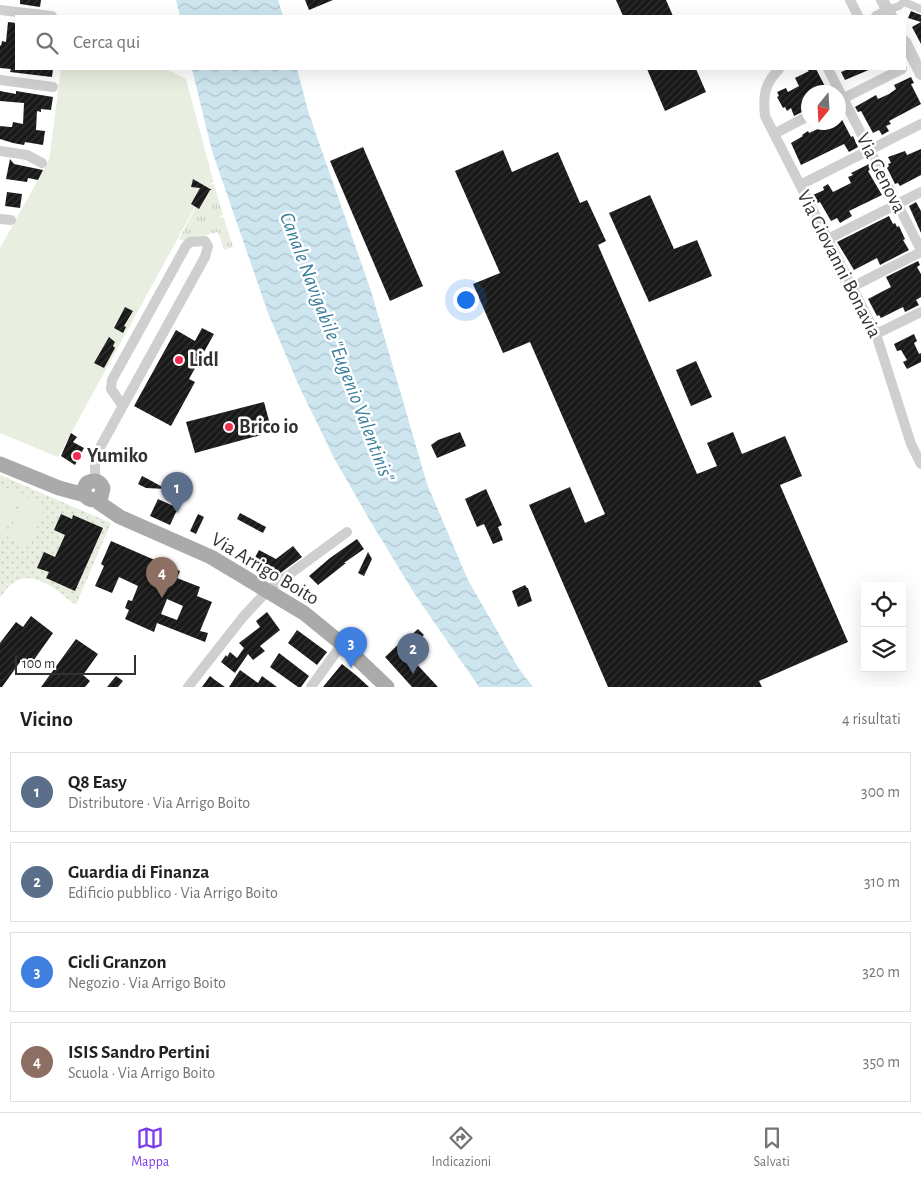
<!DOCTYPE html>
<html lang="it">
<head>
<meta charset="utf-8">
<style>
  body { margin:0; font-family:"Alegreya Sans",sans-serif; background:#f6f6f6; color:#202124 }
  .controls { position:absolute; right:15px; bottom:15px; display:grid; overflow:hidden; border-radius:0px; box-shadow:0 5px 20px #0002 }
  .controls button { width:45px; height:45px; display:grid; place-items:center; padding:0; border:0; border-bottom:1px solid #e0e0e0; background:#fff; color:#202124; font:25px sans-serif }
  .compass { position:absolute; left:801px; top:85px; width:45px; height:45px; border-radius:50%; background:#fff; box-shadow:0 5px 20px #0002; rotate:198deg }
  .scale { position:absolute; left:15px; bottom:12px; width:121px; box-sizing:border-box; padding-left:5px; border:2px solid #323232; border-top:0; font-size:14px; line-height:18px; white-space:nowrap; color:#323232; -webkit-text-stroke:4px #fff; paint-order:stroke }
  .you { position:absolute; left:465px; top:299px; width:18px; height:18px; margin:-12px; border:4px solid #fff; border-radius:50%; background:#1a73e8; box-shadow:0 0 0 8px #1a73e833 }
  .badge { display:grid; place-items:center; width:32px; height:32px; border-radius:50%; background:#7c3aed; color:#fff; font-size:16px; font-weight:700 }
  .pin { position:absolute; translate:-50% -41px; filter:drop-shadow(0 1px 2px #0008) }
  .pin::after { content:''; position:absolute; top:26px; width:18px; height:15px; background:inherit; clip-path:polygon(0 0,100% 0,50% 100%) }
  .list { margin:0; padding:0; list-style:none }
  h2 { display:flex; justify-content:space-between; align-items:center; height:65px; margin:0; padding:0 20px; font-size:21px }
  h2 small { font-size:16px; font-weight:400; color:#757577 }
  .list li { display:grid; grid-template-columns:32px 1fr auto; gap:15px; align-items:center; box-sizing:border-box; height:80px; margin:0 10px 10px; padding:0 10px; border:1px solid #e0e0e0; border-radius:0px }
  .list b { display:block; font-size:19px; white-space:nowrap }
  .list p { margin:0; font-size:16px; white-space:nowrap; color:#757577 }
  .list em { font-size:16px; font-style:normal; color:#757577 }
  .icon { flex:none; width:28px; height:28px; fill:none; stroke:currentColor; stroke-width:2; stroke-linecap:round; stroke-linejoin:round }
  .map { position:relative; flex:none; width:921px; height:687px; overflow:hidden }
  .search { position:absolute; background:#fff; box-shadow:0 5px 20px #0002; left:15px; right:15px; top:15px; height:55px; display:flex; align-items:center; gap:12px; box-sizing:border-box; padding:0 18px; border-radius:0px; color:#757577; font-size:19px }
  .sheet { height:425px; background:#fff }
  nav { display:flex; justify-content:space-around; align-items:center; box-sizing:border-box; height:70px; border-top:1px solid #e0e0e0; background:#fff; font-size:14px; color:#757577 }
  nav a { display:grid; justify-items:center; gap:2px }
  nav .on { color:#7c3aed }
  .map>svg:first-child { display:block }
  .grass { fill:url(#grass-tufts) }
  .park { fill:url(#park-dots) }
  .pitch { fill:#e9efe0 }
  .water { fill:url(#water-waves) }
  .building { fill:url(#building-hatch); fill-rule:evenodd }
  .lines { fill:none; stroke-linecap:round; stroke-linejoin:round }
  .pedestrian { stroke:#cfcfcf; stroke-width:8 }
  .minor { stroke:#cfcfcf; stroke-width:10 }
  .tertiary { stroke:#cfcfcf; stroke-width:12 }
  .primary { stroke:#aaa; stroke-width:15 }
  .poi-dot { fill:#ef2e4f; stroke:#fff; stroke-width:2 }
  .labels { text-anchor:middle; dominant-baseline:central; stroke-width:5; stroke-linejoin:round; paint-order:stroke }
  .street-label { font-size:20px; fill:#323232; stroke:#fff }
  .poi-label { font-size:20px; font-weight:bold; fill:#323232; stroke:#fff; text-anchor:start }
  .water-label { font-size:21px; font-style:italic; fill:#3a7e9a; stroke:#fff }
</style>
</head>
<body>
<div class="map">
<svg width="921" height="687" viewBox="0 0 921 687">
  <defs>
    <pattern id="grass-tufts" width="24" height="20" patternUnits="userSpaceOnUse" patternTransform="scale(1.25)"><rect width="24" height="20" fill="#e9efe0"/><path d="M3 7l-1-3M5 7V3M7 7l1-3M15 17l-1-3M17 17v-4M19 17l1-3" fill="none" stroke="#c8cdc1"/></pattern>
    <pattern id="park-dots" width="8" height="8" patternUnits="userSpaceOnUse" patternTransform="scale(1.25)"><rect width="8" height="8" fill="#e9efe0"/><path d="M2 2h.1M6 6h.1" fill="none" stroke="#c8cdc1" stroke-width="1.8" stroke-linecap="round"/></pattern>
    <pattern id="water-waves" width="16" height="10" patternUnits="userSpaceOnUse" patternTransform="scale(1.25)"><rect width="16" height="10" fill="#cce5ef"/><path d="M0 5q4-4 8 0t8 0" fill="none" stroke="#b0c5cd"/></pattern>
    <pattern id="building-hatch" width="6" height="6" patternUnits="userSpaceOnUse" patternTransform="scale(1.25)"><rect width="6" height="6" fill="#191919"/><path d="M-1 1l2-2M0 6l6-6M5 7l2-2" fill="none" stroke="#323232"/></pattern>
  </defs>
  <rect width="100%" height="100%" fill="#fff"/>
  <polygon class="grass" points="212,176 213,182 211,183 211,185 214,184 223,215 220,216 220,217 224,218 233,247 224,250 218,232 183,241 179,239 196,207 210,189 206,186"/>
  <path class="park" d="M 0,475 L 111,523 L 76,605 C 57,591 33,566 10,585 C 6,589 3,594 0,598 Z"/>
  <g class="pitch">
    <polygon points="61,69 166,69 186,79 212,176 206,186 210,189 199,209 195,207 58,457 0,433 0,248 49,160"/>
    <polygon points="1,486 21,494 4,535 0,533"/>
    <polygon points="25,496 46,505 29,546 7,537"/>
  </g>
  <g class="water">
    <polygon points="176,0 278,0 283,16 180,16"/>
    <polygon points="192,69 297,69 309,114 371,291 427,484 468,580 519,669 533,687 479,687 414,593 369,519 334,458 299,386 268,313 212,151"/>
  </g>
  <g class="building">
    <polygon points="20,0 41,0 40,7 20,4"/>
    <polygon points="305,0 333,0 309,10"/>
    <polygon points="616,0 666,0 673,16 623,16"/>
    <polygon points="911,11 921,15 921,44 912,27 921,22 908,18"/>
    <polygon points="8,22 16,23 16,69 53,69 52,77 10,72 11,69 0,68 0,45 1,46 2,41 6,42"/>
    <polygon points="647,69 696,69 706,92 665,111"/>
    <polygon points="807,69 816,69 828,92 808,92 808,109 794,116 791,108 787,111 785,107 783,108 777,97 779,96 777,92 786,88 788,92 799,86 795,78 809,71"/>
    <polygon points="848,69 871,69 845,80 841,72"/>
    <polygon points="911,77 914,83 911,84 921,104 889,121 891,124 886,126 889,131 882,135 879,130 873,133 861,111 858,112 855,107 876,95 878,99 889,94 896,89 894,85"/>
    <polygon points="0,91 16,94 16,91 53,97 51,110 41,109 41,112 37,111 36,130 45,131 43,145 25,142 24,145 13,143 0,139 0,126 10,127 12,127 13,122 23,124 24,103 0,101"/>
    <polygon points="838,112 851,137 853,136 858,147 849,152 844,144 801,165 791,143 803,136 802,135 808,131 809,133 822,127 820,122 838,122"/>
    <polygon points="363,147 423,286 390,301 330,161"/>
    <polygon points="921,149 921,175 900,186 898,183 895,184 887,168 889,166 888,164 891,163 888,157 905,151 907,155"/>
    <polygon points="503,150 512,172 558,152 580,203 587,200 606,241 598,245 697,474 717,466 707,443 733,432 742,454 785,436 802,476 780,485 848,642 759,681 762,687 608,687 529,505 570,487 585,523 605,514 530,342 503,353 473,284 500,273 455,171"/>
    <polygon points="10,159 14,164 43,170 38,180 28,178 27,182 6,179"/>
    <polygon points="869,164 872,169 868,171 882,195 849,211 852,216 840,223 837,218 831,221 820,202 818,203 813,195 824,190 823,187 828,184 833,192 851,183 848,177 853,175 851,173"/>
    <polygon points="193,179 212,190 210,190 199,209 191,204 200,188 191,187"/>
    <polygon points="7,192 22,194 20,208 5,206"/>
    <polygon points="650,195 674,249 697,240 712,276 649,302 609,213"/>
    <polygon points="916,202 921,211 921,233 909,206"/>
    <polygon points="889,216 893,224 895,223 897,227 899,226 905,239 903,240 909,250 880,265 877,258 854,270 837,242"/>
    <polygon points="918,261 920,265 917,267 921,274 921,297 916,300 919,305 905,312 903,307 881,318 879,315 877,316 868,299 891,287 886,277"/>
    <polygon points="125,307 133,311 124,326 126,327 123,333 114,328"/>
    <polygon points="202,328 214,334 189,379 195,382 171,426 134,406 176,330 195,341"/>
    <polygon points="914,334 917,341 914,343 919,354 921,353 921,362 907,369 903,362 907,360 901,350 897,351 894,344"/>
    <polygon points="109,337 115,342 113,346 115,348 104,368 94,363"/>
    <polygon points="696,361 712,397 691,406 676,370"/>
    <polygon points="264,402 272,432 195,453 186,422"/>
    <polygon points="460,432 466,446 437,458 431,445 438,440"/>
    <polygon points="71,433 77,437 73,442 84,448 75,465 61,456"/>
    <polygon points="142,476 148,479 166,489 146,488 138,484"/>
    <polygon points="486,489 502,525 498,527 503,540 493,544 484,524 477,527 465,499"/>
    <polygon points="158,499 178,508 170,525 150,516"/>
    <polygon points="240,513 266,527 263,533 237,519"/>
    <polygon points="61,514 72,519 73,515 103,528 75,591 46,578 49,572 37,568 44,552 55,557 65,535 54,530"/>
    <polygon points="198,514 204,517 196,534 190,531"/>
    <polygon points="357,539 364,549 344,563 346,563 318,585 309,576 330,558"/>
    <path d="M 111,541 L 180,571 L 177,578 L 200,587 L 197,596 L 212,602 L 200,631 L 208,633 L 205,642 L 157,623 L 154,632 L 125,619 L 129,610 L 125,608 L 128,600 L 132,601 L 138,586 L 119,577 L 112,593 L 95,586 L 104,566 L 101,564 ZM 167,599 L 183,606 L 177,620 L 161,614 Z"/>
    <polygon points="293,546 302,557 275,577 252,563 259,550 276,559"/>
    <polygon points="368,552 372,559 364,576 358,573"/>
    <polygon points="525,585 527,588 528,588 532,601 518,607 512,591"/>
    <polygon points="267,612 280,630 260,646 265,651 253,660 248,654 235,673 221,662 226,655 227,657 230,652 237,658 244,648 239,643 260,627 256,621"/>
    <polygon points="31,616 53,633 31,664 23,658 2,687 0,687 0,643 16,622 23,627"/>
    <polygon points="418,629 424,635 422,637 427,642 411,658 438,687 412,687 385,657 406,637 407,639"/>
    <polygon points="297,630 327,652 317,665 288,643"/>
    <polygon points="76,639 98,654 83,675 90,681 85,687 41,687"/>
    <polygon points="279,653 309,676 301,687 298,687 270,667"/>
    <polygon points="342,664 357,676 369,687 323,687"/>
    <polygon points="240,670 258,683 262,676 277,687 229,687"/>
    <polygon points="116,676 123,681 118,687 107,687"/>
    <polygon points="210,676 215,680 225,687 202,687"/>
  </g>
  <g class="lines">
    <polyline class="pedestrian" points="888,10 899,6 904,2 921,9"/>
    <g class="minor">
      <polyline points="850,0 858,16"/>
      <polyline points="0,10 52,16"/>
      <polyline points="876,16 888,10"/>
      <path d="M 779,69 C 764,85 763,95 765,116 L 876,334 L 911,444 L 921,464"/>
      <polyline points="828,69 921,250"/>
      <polyline points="0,80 53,87"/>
      <polyline points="838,101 902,69"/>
      <polyline points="774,134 808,116"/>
      <polyline points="0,151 27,155 42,163"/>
      <polyline points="800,185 921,124"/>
      <polyline points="0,219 11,220"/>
      <polyline points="828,239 921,192"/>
      <polyline points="852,287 921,252"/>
      <polyline points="876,334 921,312"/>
      <path d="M 96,481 C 94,464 94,457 103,442 L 205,257 L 208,246 L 205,241 L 190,242 L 186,246 L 112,380 L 111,389 L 123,406"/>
      <polyline points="188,687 243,617 268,590 347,532"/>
      <polyline points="311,687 342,644"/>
    </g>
    <g class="tertiary">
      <polyline points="882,0 891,16"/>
      <polyline points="905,42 921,74"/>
    </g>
    <g class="primary">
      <polyline points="0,464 59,488 85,495"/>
      <path d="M 95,500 L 101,497 L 103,488 C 100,481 94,479 87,483 C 81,491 85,500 95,500 L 120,517 L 211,557 L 304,613 L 342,644 L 387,687"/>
    </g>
  </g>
  <g class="poi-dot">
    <circle cx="179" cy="360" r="5"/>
    <circle cx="229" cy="427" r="5"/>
    <circle cx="77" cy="456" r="5"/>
  </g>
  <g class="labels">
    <g class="street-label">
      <text transform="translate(881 173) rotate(63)">Via Genova</text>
      <text transform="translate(839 264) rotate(63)">Via Giovanni Bonavia</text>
      <text transform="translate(265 569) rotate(31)">Via Arrigo Boito</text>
    </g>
    <g class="poi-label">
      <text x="189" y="360">Lidl</text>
      <text x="239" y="427">Brico io</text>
      <text x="87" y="456">Yumiko</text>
    </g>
    <g class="water-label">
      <text transform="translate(337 347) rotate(69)">Canale Navigabile "Eugenio Valentinis"</text>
    </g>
  </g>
</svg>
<div class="controls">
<button><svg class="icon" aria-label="locate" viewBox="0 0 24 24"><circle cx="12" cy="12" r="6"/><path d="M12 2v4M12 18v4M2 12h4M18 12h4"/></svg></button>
<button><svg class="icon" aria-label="layers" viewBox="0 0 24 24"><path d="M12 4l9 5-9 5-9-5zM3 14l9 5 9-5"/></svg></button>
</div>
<svg class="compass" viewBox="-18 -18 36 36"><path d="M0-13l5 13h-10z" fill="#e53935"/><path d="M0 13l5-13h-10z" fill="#757577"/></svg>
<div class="scale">100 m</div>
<div class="you"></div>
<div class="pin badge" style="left:177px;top:513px;background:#5c6f8a">1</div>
<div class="pin badge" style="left:413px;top:674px;background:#5c6f8a">2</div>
<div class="pin badge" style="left:351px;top:668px;background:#3f7fe0">3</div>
<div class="pin badge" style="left:162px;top:598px;background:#8d6e63">4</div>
<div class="search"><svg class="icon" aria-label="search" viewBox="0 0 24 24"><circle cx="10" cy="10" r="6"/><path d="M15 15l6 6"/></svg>Cerca qui</div>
</div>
<section class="sheet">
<h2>Vicino<small>4 risultati</small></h2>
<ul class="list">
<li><span class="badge" style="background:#5c6f8a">1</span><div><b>Q8 Easy</b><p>Distributore · Via Arrigo Boito</p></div><em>300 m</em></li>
<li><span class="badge" style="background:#5c6f8a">2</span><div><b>Guardia di Finanza</b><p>Edificio pubblico · Via Arrigo Boito</p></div><em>310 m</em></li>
<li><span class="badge" style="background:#3f7fe0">3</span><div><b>Cicli Granzon</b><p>Negozio · Via Arrigo Boito</p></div><em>320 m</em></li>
<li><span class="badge" style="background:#8d6e63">4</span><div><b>ISIS Sandro Pertini</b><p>Scuola · Via Arrigo Boito</p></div><em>350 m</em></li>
</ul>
</section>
<nav>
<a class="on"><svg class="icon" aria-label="map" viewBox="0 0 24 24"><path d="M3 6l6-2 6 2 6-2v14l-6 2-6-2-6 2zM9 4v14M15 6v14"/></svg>Mappa</a>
<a><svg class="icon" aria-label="directions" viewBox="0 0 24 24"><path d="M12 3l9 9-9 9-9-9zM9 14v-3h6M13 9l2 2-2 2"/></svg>Indicazioni</a>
<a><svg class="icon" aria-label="saved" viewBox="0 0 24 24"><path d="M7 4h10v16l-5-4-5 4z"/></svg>Salvati</a>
</nav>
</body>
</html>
